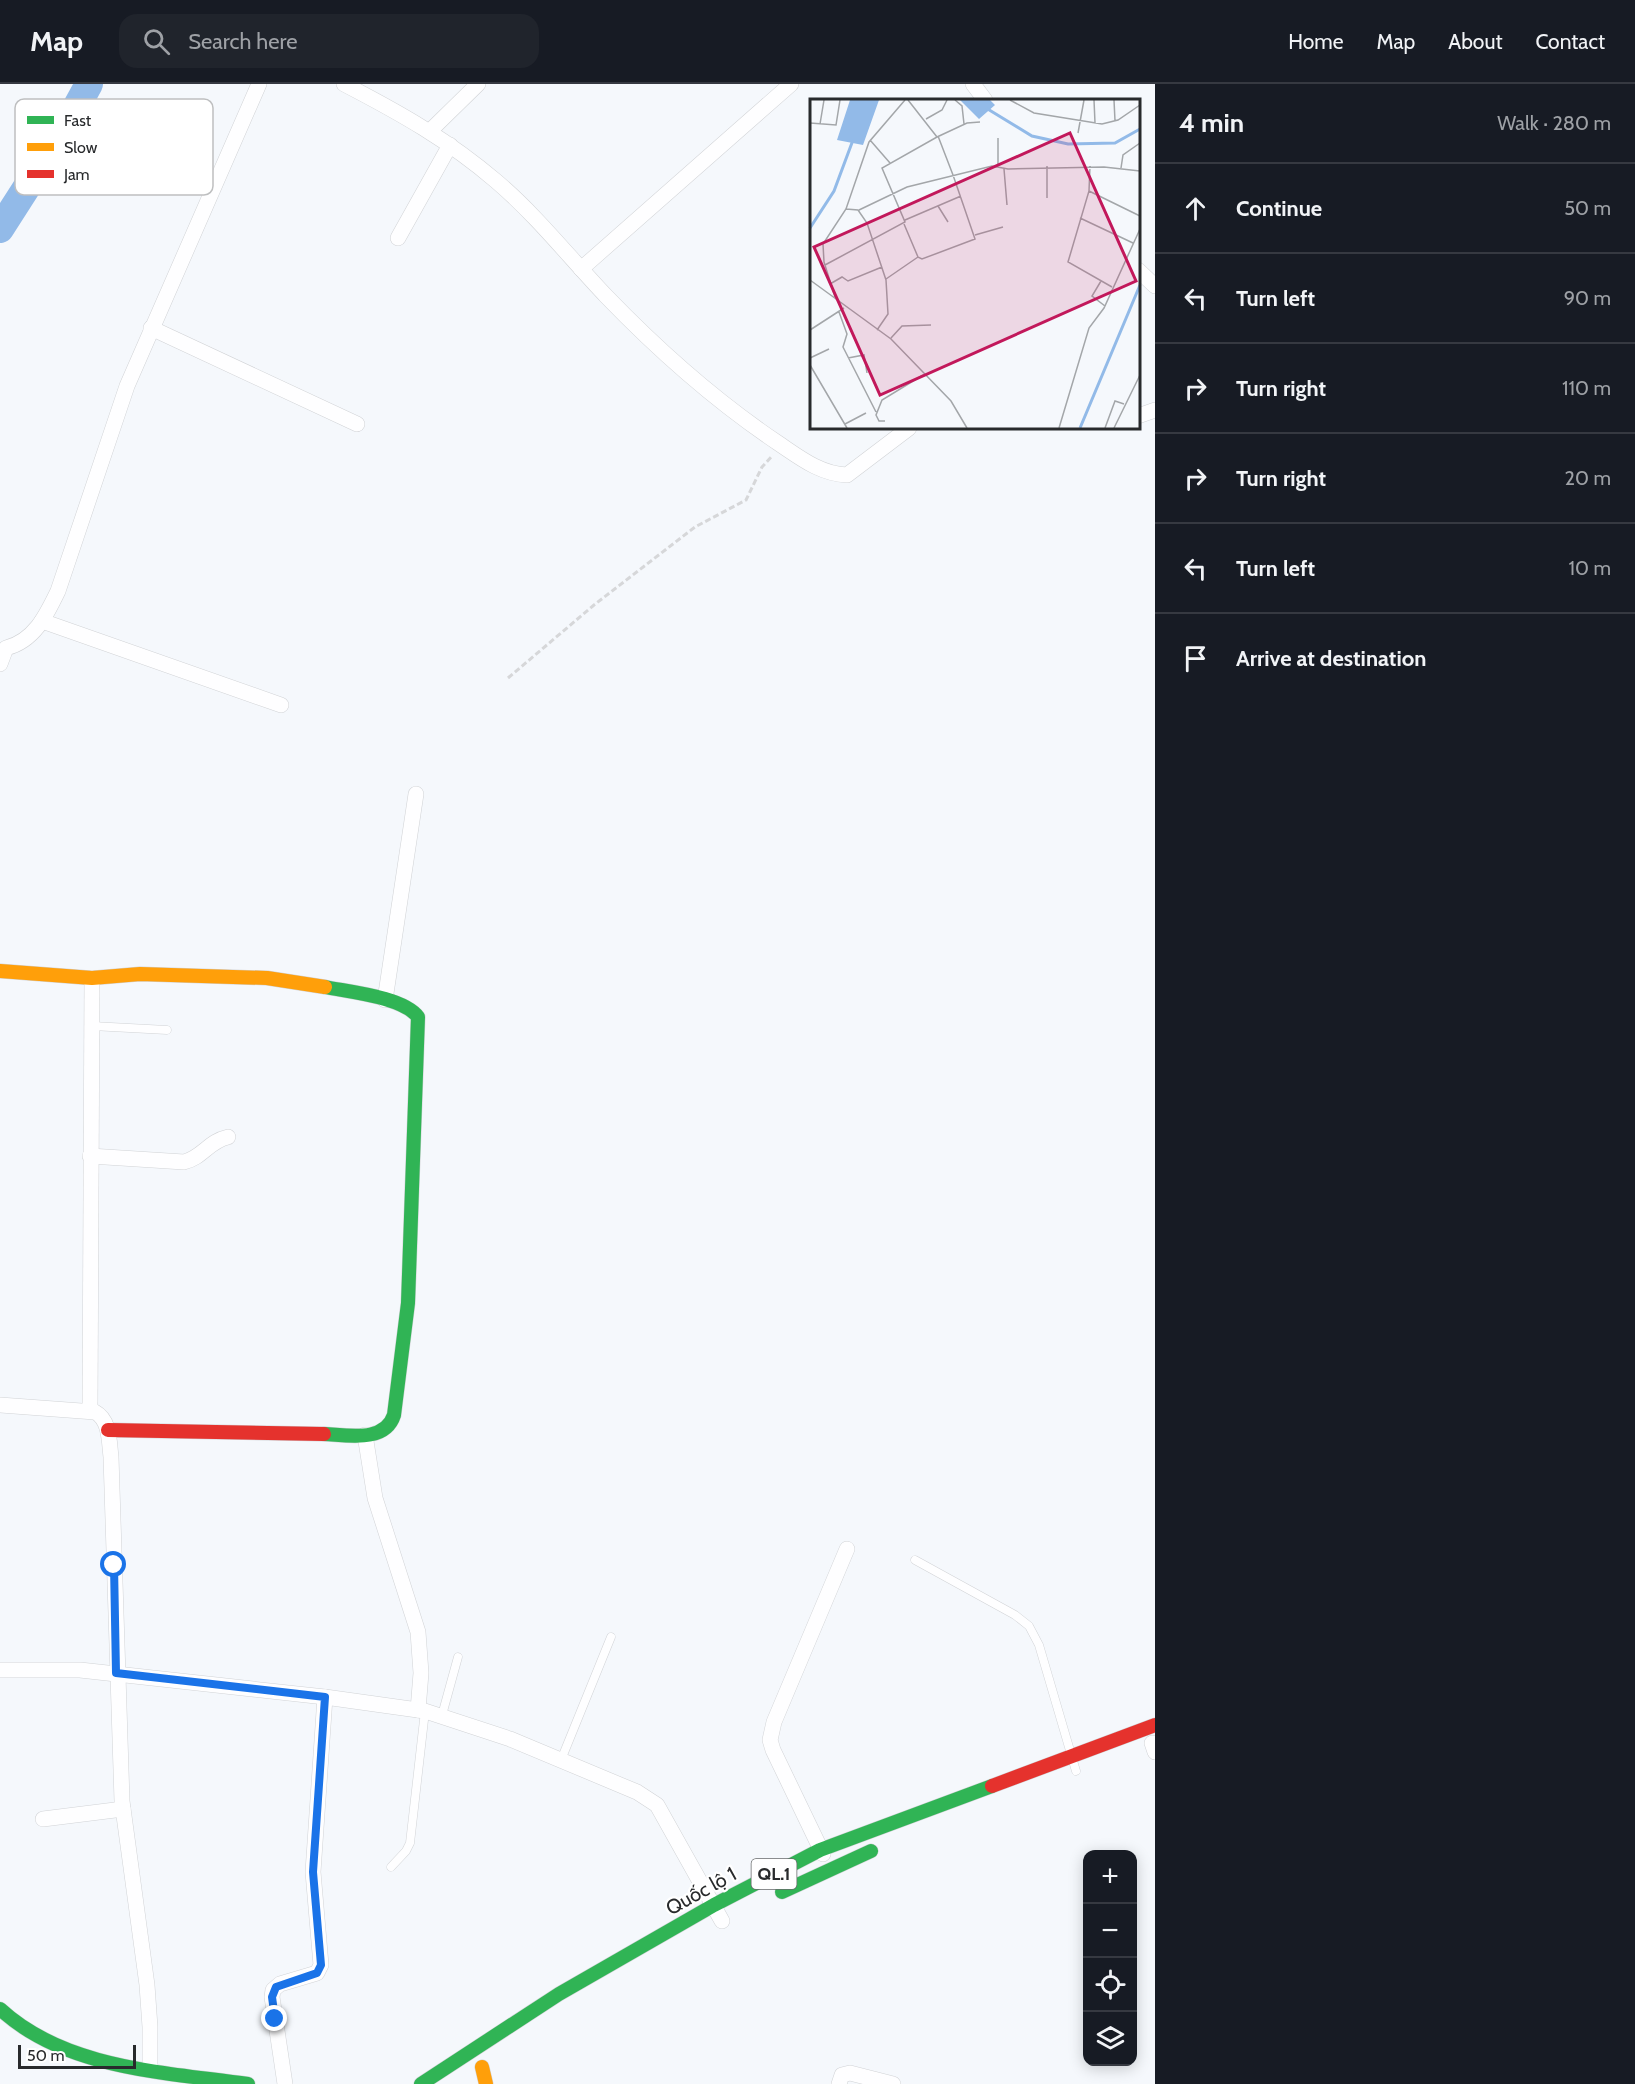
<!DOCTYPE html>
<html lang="en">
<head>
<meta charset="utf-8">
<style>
  body { margin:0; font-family:Cabin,sans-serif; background:#20242c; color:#f1f3f6 }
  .controls { position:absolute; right:18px; bottom:18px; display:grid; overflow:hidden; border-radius:12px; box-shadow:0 3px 15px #0003 }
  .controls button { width:54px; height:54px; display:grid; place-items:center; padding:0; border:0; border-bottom:2px solid #363941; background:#171b24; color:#f1f3f6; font:30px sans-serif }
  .scale { position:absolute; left:18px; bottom:15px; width:118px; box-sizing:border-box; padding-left:6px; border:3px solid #282a2c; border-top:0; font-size:16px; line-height:21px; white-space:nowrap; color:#282a2c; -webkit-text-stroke:4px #fff; paint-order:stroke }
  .stop { position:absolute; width:18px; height:18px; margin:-14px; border:4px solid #1a73e8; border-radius:50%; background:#fff }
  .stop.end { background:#1a73e8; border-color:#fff; box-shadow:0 2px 6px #0008 }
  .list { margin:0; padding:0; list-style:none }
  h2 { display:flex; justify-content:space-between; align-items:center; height:78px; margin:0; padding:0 24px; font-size:26px }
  h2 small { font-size:20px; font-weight:400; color:#9ea1a6 }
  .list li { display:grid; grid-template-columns:39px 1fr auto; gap:18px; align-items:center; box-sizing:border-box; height:90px; padding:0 24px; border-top:2px solid #363941 }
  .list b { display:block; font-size:22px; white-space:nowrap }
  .list em { font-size:20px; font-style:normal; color:#9ea1a6 }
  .icon { flex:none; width:33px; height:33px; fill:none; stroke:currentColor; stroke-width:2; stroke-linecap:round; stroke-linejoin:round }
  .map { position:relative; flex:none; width:1155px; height:2000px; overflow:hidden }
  header { display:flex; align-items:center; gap:36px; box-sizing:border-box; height:84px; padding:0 30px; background:#171b24; border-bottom:2px solid #363941 }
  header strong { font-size:28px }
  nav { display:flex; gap:33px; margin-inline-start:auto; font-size:21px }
  .search { width:420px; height:54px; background:#20242c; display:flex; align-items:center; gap:15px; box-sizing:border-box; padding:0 21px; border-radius:18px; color:#9ea1a6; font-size:22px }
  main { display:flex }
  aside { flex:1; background:#171b24 }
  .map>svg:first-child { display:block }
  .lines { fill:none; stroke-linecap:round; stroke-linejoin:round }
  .river { stroke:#92bae8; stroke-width:28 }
  .lane-casing { stroke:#d1d3d6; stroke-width:9 }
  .street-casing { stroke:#d1d3d6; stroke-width:16 }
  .fast-casing { stroke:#d1d3d6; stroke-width:15 }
  .slow-casing { stroke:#d1d3d6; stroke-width:15 }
  .jam-casing { stroke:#d1d3d6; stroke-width:15 }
  .path { stroke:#d6d7d9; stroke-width:3; stroke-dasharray:6 3; stroke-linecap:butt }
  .lane { stroke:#fefeff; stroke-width:8 }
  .street { stroke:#fefeff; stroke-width:15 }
  .fast { stroke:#30b455; stroke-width:14 }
  .slow { stroke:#ff9f0a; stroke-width:14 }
  .jam { stroke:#e5322d; stroke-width:14 }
  .route { stroke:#1a73e8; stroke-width:8 }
  .labels { text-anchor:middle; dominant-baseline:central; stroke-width:4.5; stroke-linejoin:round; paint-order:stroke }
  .shield { fill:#fff; stroke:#686a6b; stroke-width:1.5 }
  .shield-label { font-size:18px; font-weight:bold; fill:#282a2c }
  .street-label { font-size:20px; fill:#282a2c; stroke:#fff }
  .inset-river { fill:none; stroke:#92bae8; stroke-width:3 }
  .inset-road { fill:none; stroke:#a3a6a9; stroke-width:1.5 }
  .view { fill:#c2185b; fill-opacity:0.15; stroke:#c2185b; stroke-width:3 }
  .inset-edge { fill:none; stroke:#282a2c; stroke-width:3 }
  .key { fill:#fff; stroke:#bebfc0; stroke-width:1.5 }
  .key-label { font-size:16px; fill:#282a2c }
</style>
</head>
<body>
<header>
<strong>Map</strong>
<div class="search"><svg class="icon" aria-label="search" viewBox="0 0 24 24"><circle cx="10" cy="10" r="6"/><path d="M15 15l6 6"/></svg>Search here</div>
<nav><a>Home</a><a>Map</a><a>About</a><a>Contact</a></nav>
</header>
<main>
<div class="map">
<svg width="1155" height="2000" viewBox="0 0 1155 2000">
  <rect width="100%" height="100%" fill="#f5f8fc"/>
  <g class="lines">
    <polyline class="river" points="0,145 66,42 89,0"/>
    <g class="lane-casing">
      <g id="lane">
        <polyline points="92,942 167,946"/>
        <polyline points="915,1476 1015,1531 1029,1542 1039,1561 1076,1687"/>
        <polyline points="442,1631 458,1573"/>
        <polyline points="561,1676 611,1553"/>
        <polyline points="391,1783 406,1767 410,1759 425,1627"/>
      </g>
    </g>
    <g class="street-casing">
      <g id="street">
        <path d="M 344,0 C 400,29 448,56 496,97 C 537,132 569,173 606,212 C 659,267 714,316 778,359 C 799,373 820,390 847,391 L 909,344"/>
        <polyline points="973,0 985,16"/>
        <polyline points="431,46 478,0"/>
        <polyline points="398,154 450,61"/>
        <polyline points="581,185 791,0"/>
        <polyline points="1138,186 1155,202"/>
        <polyline points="151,244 357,340"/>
        <polyline points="1138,332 1155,326"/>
        <polyline points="42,537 281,621"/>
        <path d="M 0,580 L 6,564 C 34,557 46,532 58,507 L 127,302 L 259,0"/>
        <polyline points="385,916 416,710"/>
        <path d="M 90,1072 L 184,1078 C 202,1074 209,1057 228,1053"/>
        <path d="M 0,1321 L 95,1328 C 110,1336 109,1357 111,1373 L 122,1717 L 147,1901 L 150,1943 L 150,1985"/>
        <polyline points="90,1327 92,894"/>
        <polyline points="365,1351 375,1414 418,1548 421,1589 418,1626"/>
        <polyline points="0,1586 80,1586 325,1613 425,1627 510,1655 637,1708 657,1721 722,1837"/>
        <polyline points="1152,1659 1155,1668"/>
        <polyline points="43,1735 123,1725"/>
        <polyline points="823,1770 773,1666 770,1656 774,1638 847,1465"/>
        <polyline points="285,2000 272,1913 273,1906 280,1900 317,1889 321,1881 313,1788 325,1613"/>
        <polyline points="839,2000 842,1991 850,1989 893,2000"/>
      </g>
    </g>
    <g class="fast-casing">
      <g id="fast">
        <path d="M 324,1350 C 348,1351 385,1359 394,1331 L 408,1219 L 418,933 C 403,913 349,908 325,903"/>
        <polyline points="782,1808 871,1767"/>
        <path d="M 0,1925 C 65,1985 164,1988 248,2000"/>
        <polyline points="421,2000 559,1910 714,1821 820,1766 992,1702"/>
      </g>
    </g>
    <g class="slow-casing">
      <g id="slow">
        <polyline points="0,887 92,894 140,890 267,894 325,903"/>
        <polyline points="482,1983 486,2000"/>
      </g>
    </g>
    <g class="jam-casing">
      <g id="jam">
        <polyline points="108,1346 324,1350"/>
        <polyline points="992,1702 1155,1641"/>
      </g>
    </g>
    <polyline class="path" points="508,594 594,521 695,443 746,416 762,383 773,371"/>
    <use href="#lane" class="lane"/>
    <use href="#street" class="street"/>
    <use href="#fast" class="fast"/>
    <use href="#slow" class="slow"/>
    <use href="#jam" class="jam"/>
  </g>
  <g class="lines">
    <polyline class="route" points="114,1481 116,1589 325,1613 313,1788 321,1881 317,1889 276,1903 272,1913 275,1935"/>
  </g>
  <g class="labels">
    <rect class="shield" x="751.5" y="1775" width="45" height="30" rx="4.5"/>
    <g class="shield-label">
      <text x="774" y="1790">QL.1</text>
    </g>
    <g class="street-label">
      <text transform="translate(701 1807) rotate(-29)">Quốc lộ 1</text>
    </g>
  </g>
  <g transform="translate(810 15)">
    <rect width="330" height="330" fill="#f5f8fc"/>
    <path d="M 40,1 L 69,1 L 53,46 L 27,41 ZM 150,1 L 180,1 L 185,6 L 169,20 Z" fill="#92bae8"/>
    <path class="inset-river" d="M 176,9 L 222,37 L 258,45 L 305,44 L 330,30M 0,129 L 24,92 L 43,41M 270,329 L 330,186"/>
    <path class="inset-road" d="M 98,1 L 127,38M 145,1 L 152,7 L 154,25M 200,1 L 224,14 L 292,25 L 308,21 L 330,6M 284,1 L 285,24M 304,1 L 305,22M 116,20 L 132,11 L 137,1M 0,24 L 26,26 L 30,1M 10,25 L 14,1M 268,34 L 274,1M 128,37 L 143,76M 188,39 L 188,67M 60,41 L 80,64M 280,67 L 279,92 L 258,163 L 302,188M 311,69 L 313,56 L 330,44M 194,70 L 197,106M 279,92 L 330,117M 237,99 L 237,67M 128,107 L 138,123M 36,110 L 48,111 L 57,124 L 76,181 L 78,215 L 67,231M 49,111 L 97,88 L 182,67 L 198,70 L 294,68 L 330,72M 270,119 L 323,144M 95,121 L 151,97M 94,125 L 108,158M 165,136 L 193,128M 15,166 L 95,123 L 72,69 L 127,38 L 157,24 L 170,23M 76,180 L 108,158 L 112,160 L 165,140 L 143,76M 0,181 L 81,240 L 141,302 L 157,329M 291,182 L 282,197 L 295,207M 20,185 L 32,178 L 38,182 L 72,168M 25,198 L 14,163 L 13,145 L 36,110 L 59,43 L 95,1M 29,213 L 37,235 L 33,248 L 66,313M 0,231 L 34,209M 81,239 L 92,227 L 121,226M 0,259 L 19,250M 38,259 L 54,256 L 57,274M 0,266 L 37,329M 75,322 L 69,322 L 66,316 L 72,301 L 113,276M 35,325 L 56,314M 249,329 L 279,229 L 294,209 L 330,130M 295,329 L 305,302 L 314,305M 304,329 L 330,276"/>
    <path class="view" d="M 260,34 L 326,182 L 70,296 L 4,148 Z"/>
    <rect width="330" height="330" class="inset-edge"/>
  </g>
  <rect x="15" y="15" width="198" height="96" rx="9" class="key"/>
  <rect x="27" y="32" width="27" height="8" fill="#30b455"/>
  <rect x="27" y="59" width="27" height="8" fill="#ff9f0a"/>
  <rect x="27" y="86" width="27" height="8" fill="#e5322d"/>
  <g class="key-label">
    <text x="64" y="42">Fast</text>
    <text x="64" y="69">Slow</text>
    <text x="64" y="96">Jam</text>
  </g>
</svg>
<div class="controls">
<button>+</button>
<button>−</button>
<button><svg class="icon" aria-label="locate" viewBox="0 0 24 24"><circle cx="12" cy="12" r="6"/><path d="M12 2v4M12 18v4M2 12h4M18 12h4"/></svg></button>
<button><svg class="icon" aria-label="layers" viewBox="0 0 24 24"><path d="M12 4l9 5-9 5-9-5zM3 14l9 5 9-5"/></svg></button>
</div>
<div class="scale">50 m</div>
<div class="stop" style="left:114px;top:1481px"></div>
<div class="stop end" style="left:275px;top:1935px"></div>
</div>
<aside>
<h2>4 min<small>Walk · 280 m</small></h2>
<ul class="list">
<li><svg class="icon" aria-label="ahead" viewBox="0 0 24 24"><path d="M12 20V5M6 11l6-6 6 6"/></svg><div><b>Continue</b></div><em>50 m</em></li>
<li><svg class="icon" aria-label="left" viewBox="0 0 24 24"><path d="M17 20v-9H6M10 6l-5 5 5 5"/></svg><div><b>Turn left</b></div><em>90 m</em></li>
<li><svg class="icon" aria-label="right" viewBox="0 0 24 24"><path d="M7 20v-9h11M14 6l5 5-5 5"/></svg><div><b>Turn right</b></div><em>110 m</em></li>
<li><svg class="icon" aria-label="right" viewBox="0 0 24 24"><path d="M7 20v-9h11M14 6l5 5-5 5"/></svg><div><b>Turn right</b></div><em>20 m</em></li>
<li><svg class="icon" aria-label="left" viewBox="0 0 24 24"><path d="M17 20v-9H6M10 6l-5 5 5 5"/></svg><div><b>Turn left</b></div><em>10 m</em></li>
<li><svg class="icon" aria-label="arrive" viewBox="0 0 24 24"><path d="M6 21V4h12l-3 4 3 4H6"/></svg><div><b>Arrive at destination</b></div></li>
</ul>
</aside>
</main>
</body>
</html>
